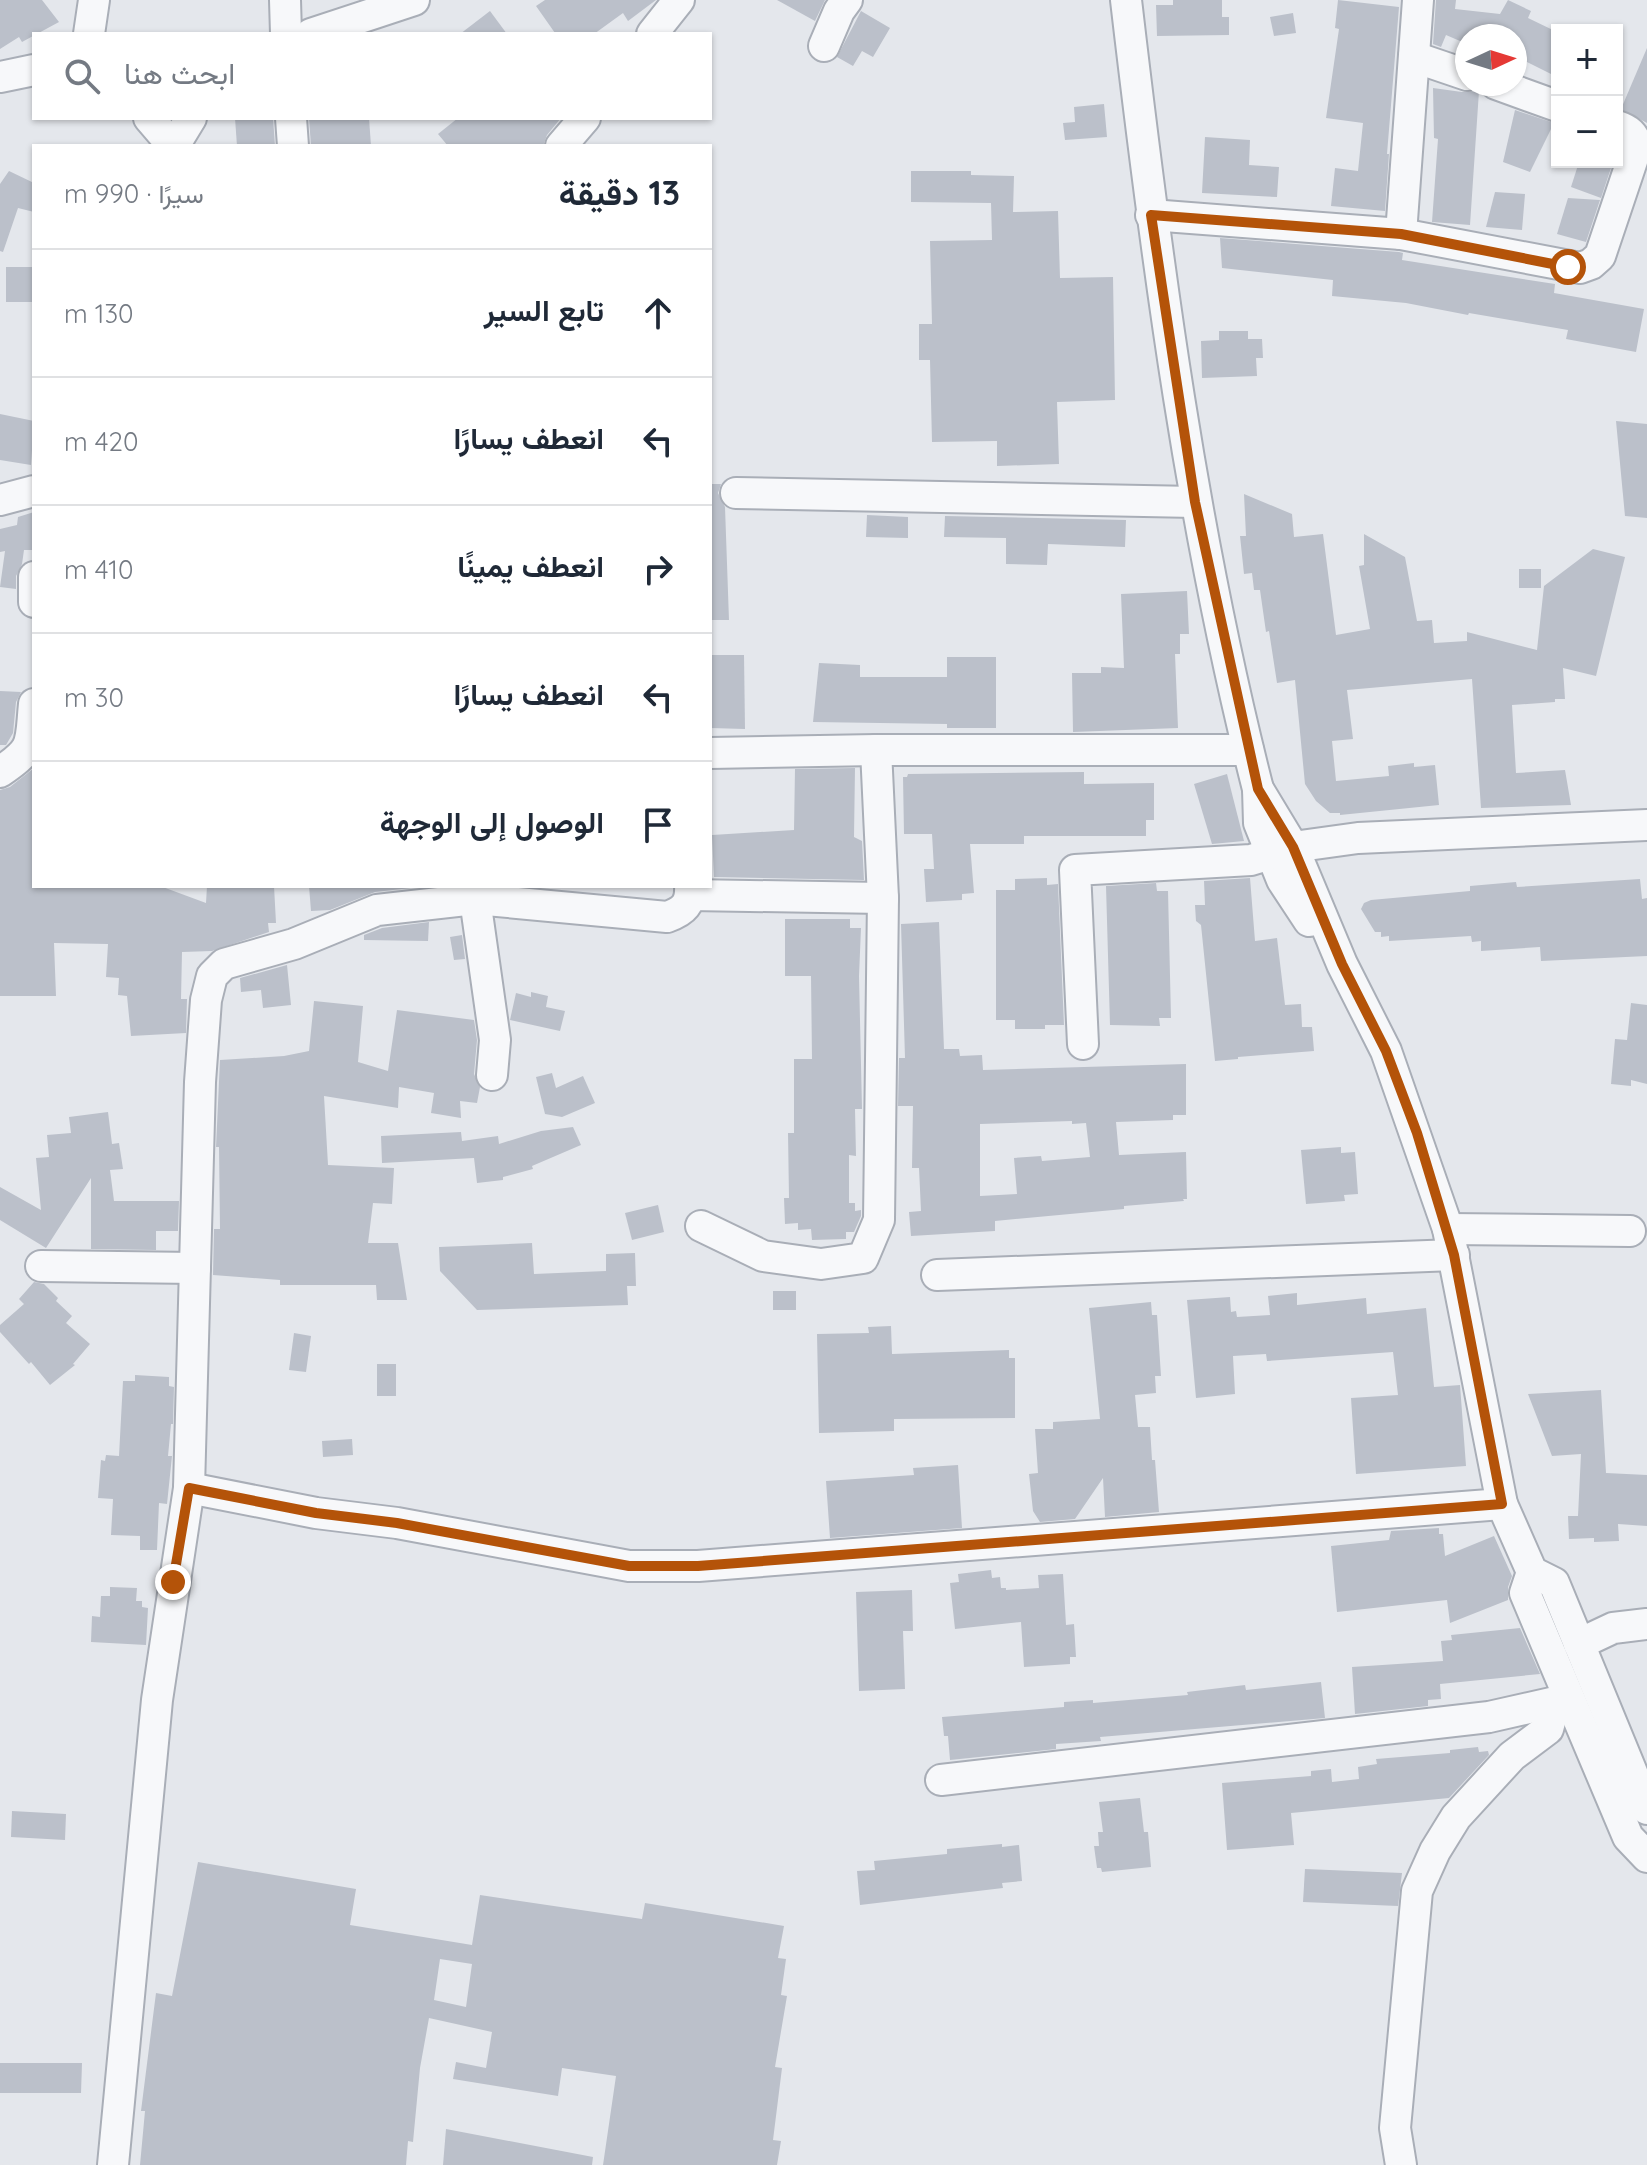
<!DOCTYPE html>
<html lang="ar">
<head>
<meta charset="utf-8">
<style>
  body { margin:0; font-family:Quicksand,Vazirmatn,sans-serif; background:#f6f6f7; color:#1f2937; direction:rtl }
  .controls { position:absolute; right:24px; top:24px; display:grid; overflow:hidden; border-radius:0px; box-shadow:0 2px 6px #0004 }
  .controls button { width:72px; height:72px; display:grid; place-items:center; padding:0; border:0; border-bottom:2px solid #e0e1e3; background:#fff; color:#1f2937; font:40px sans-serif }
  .compass { position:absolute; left:1455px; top:24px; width:72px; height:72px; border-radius:50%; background:#fff; box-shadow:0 2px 6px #0004; rotate:86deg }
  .stop { position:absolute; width:24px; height:24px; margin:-18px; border:6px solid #b45309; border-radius:50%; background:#fff }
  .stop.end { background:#b45309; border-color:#fff; box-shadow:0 2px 8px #0008 }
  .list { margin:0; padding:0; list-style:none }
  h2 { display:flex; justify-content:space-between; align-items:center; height:104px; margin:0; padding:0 32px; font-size:34px }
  h2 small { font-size:26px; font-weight:400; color:#747a83 }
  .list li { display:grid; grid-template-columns:52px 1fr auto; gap:24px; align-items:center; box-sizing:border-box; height:128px; padding:0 32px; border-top:2px solid #e0e1e3 }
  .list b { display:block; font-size:30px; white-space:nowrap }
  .list em { font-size:26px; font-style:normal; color:#747a83 }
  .icon { flex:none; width:44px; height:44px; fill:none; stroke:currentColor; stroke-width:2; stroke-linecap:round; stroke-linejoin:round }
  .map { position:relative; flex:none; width:1647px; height:2165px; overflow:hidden; direction:ltr }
  .search { position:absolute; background:#fff; box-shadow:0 2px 6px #0004; left:32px; top:32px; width:680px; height:88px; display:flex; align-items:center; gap:20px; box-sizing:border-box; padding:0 28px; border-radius:0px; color:#747a83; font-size:30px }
  .panel { position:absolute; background:#fff; box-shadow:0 2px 6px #0004; left:32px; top:144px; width:680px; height:744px; border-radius:0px; direction:rtl }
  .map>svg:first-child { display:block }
  .building { fill:#bbc0ca; fill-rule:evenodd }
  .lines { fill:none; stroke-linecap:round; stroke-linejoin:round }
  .minor-casing { stroke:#a9aeb7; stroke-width:34 }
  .minor { stroke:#f7f8fa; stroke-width:30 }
  .route { stroke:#b45309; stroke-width:10 }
</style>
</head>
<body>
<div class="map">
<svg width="1647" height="2165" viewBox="0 0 1647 2165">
  <rect width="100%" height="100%" fill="#e4e7ec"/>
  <g class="building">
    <polygon points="0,0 42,0 59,22 22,42 19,37 0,49"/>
    <polygon points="545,0 656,0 628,21 623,13 594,34 555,33 536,6"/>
    <polygon points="777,0 825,0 815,21"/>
    <polygon points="1173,0 1222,0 1222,17 1229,17 1229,35 1157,36 1156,5 1173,5"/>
    <polygon points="1338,0 1399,7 1387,154 1389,154 1385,211 1331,206 1335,168 1358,171 1363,123 1326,118 1339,29 1335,28"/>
    <polygon points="1436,0 1456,0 1455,9 1500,14 1508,0 1531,11 1528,18 1557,32 1557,77 1515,56 1515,36 1467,36 1467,44 1446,35 1441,47 1433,44"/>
    <polygon points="490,11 507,34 460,34"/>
    <polygon points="861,11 890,28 873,57 862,51 853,66 837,57"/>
    <polygon points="1293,13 1296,33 1274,36 1270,17"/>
    <polygon points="1647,48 1647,123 1621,109"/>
    <polygon points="1433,88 1462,92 1479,91 1470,225 1432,222 1438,139 1434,138"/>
    <polygon points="1104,104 1107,137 1065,140 1063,123 1075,122 1074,107"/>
    <polygon points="1515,110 1554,123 1530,172 1503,162"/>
    <polygon points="235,118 273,118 275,146 237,146"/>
    <polygon points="309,118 369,118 371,146 311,146"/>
    <polygon points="458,118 561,118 547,135 543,146 448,146 438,134"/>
    <polygon points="1205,137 1250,140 1249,165 1279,167 1277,197 1202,193"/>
    <polygon points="1579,162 1613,162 1601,198 1571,187"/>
    <polygon points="9,171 34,183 34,212 18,208 3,252 0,251 0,184"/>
    <polygon points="911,171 971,171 971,175 1014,176 1013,212 1058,211 1060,278 1113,277 1115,400 1057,402 1059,464 997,466 997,441 932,442 930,360 919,360 919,324 932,324 930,241 992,240 991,203 911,202"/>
    <polygon points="1495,192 1525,194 1522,230 1486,227"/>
    <polygon points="1568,198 1600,200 1586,242 1557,234"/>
    <polygon points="1220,238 1399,252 1403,253 1402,260 1555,284 1554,293 1644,309 1636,352 1566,339 1568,330 1469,313 1468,315 1406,303 1332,296 1333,280 1222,268"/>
    <rect x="6" y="267" width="28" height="35"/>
    <polygon points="1219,331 1248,331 1248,339 1262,339 1263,358 1256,358 1257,376 1202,378 1201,341 1219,340"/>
    <polygon points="0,414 34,421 31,465 0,460"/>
    <polygon points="1616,421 1647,424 1647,518 1625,516"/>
    <polygon points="710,484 721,484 718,493 725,507 729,620 710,620"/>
    <polygon points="1244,494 1292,514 1294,537 1323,534 1336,635 1370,629 1359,566 1364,565 1364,534 1405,557 1417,621 1432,620 1434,643 1467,641 1467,632 1537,650 1544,586 1593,549 1625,557 1596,676 1563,668 1565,699 1555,699 1555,702 1512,705 1516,773 1565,770 1571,805 1481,808 1472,679 1347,690 1353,739 1332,741 1336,781 1389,776 1388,766 1414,763 1414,767 1435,765 1439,805 1340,815 1340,813 1330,813 1316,801 1305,784 1295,680 1277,683 1269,631 1266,632 1260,590 1254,590 1252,573 1244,574 1240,536 1246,536"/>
    <polygon points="34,512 34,550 24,550 22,564 16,576 16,589 0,587 5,551 0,552 0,529 17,525 18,517"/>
    <polygon points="867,515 908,517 908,538 866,537"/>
    <polygon points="945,516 1126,520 1125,547 1048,544 1047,565 1006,564 1006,538 944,537"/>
    <rect x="1519" y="569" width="22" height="19"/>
    <polygon points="1187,591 1189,634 1180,634 1180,654 1175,654 1178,728 1073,732 1072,673 1101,673 1101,667 1124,668 1121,594"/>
    <polygon points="710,655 744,655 745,729 710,728"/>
    <polygon points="947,657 996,657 996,728 947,728 947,724 813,722 819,663 860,665 860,677 947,677"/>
    <polygon points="0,691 21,692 16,702 13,733 6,745 0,745"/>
    <polygon points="34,768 34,886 160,886 206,903 207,886 274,886 276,923 268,923 269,932 212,951 182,952 181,999 187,999 186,1033 131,1036 127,996 118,995 119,978 106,977 108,944 54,943 56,996 0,996 0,790 10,787"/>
    <polygon points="855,768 854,837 862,841 864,880 714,877 712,835 794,830 795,769"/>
    <polygon points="1084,772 1084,784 1154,783 1154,820 1146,820 1146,836 1024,836 1024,844 970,844 974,893 962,894 962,900 926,902 924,869 934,869 932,834 904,834 903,777 907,777 908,774"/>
    <polygon points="1227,774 1244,841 1212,844 1194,784"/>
    <polygon points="1047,878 1047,885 1058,884 1064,1025 1045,1025 1045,1029 1015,1029 1015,1020 996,1020 996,890 1015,890 1015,879"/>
    <polygon points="1250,878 1255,941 1277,938 1285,1005 1301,1004 1302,1027 1312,1027 1314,1051 1238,1057 1238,1059 1215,1061 1201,925 1196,921 1195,905 1205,905 1204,881"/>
    <polygon points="1640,879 1642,899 1647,898 1647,956 1541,961 1540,947 1481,951 1481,941 1472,942 1471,936 1389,941 1389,936 1381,937 1381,932 1375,932 1361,909 1364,903 1371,900 1470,891 1470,886 1516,882 1517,887"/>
    <polygon points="1156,883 1157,891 1168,891 1171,1018 1159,1018 1160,1026 1110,1025 1106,886"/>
    <polygon points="309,886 429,886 375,892 330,910 311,911"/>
    <polygon points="785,919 850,919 850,928 861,928 859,976 862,1109 855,1109 856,1156 849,1155 849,1203 855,1203 855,1211 861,1210 861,1216 854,1232 846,1232 846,1239 812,1240 811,1229 798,1230 798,1223 785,1224 784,1198 789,1198 788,1133 794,1133 794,1059 812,1059 811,976 785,976"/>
    <polygon points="429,922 428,941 364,940 364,935 382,928"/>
    <path d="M 939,922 L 944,1049 L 959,1049 L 960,1056 L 982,1055 L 983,1070 L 1186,1064 L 1186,1115 L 1173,1115 L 1173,1120 L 1116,1122 L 1119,1155 L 1186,1152 L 1187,1199 L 1183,1199 L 1184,1201 L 1124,1206 L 1124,1209 L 995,1221 L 995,1231 L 911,1236 L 909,1212 L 921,1211 L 919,1168 L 912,1168 L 913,1106 L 898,1106 L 899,1058 L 905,1058 L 901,924 ZM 1072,1121 L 1072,1124 L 1086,1123 L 1090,1157 L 1042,1161 L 1041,1156 L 1014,1158 L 1017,1194 L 980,1196 L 980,1124 Z"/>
    <polygon points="462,935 465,959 454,960 450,937"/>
    <polygon points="287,965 291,1005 263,1008 261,990 241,992 240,978"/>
    <polygon points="531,992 548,996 546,1007 565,1011 560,1031 510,1020 516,993 531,997"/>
    <polygon points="314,1001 363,1006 358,1062 388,1071 397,1010 474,1020 477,1040 474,1074 480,1087 477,1103 460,1101 461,1118 431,1113 434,1093 399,1087 398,1108 324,1096 328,1165 394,1168 392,1204 373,1203 368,1243 398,1243 407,1300 377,1300 376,1285 280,1285 280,1280 213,1275 214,1229 220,1229 219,1147 216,1147 220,1060 284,1056 309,1051"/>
    <polygon points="1631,1003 1647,1005 1647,1084 1631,1080 1631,1086 1611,1084 1615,1039 1627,1040"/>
    <polygon points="552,1073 556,1088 583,1076 595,1103 562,1117 545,1114 536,1077"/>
    <polygon points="108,1112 112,1144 119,1143 123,1169 110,1170 114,1201 179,1201 178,1231 156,1231 156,1250 91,1249 91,1178 46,1248 0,1220 0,1187 41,1210 36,1158 49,1157 47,1135 71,1133 69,1117"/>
    <polygon points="573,1127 581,1145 532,1166 533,1169 503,1177 503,1180 477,1183 474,1158 382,1163 381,1136 461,1132 462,1141 498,1136 499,1144 541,1131"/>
    <polygon points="1341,1147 1341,1153 1355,1152 1358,1194 1344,1195 1345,1201 1306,1204 1301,1150"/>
    <polygon points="658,1205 664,1232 632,1240 625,1213"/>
    <polygon points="532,1243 534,1274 606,1271 606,1254 635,1253 636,1286 627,1286 628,1305 477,1310 440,1271 439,1247"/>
    <polygon points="34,1282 44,1284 58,1298 56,1301 72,1316 66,1323 90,1344 73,1364 75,1365 50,1385 31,1362 29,1364 0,1332 0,1325 24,1304 19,1299"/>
    <rect x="773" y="1291" width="23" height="19"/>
    <polygon points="1297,1293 1297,1305 1366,1298 1367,1314 1426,1308 1434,1387 1460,1385 1466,1466 1356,1474 1351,1398 1398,1395 1393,1352 1267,1361 1266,1354 1233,1356 1235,1394 1196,1398 1187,1300 1230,1297 1231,1312 1236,1311 1237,1317 1270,1315 1268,1296"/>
    <polygon points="1151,1302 1152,1315 1157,1315 1161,1376 1155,1376 1156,1393 1135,1395 1138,1427 1150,1427 1152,1460 1155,1460 1159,1512 1105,1517 1103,1478 1075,1519 1040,1522 1033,1511 1029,1474 1038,1473 1035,1429 1053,1429 1053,1422 1100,1419 1089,1308"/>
    <polygon points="891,1326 892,1354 1009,1350 1009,1358 1015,1358 1015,1418 894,1419 894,1431 819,1433 817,1334 869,1333 868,1327"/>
    <polygon points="294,1333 311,1336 306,1372 289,1370"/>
    <rect x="377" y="1364" width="19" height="32"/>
    <polygon points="135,1375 169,1377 169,1386 174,1387 173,1424 171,1424 168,1456 172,1456 167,1504 159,1503 157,1550 140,1550 140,1536 111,1535 113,1499 98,1498 101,1460 105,1461 106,1455 119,1456 123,1381 135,1381"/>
    <polygon points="1601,1390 1606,1473 1647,1475 1647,1526 1618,1524 1619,1541 1594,1542 1594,1538 1569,1539 1568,1516 1578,1516 1581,1454 1552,1456 1528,1394"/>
    <polygon points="352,1439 353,1455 323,1457 322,1441"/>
    <polygon points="958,1465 962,1528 830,1538 826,1481 914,1475 913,1468"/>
    <polygon points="1439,1528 1439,1534 1443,1534 1445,1556 1494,1536 1512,1576 1508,1587 1508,1600 1450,1623 1447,1600 1337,1612 1331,1546 1389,1540 1391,1531"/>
    <polygon points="991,1570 992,1578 1000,1577 1001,1588 1006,1588 1006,1590 1039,1588 1038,1575 1063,1574 1066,1625 1074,1624 1076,1657 1070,1657 1070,1664 1024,1667 1021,1622 955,1629 950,1583 959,1582 958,1574"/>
    <polygon points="110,1587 137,1588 136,1601 142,1601 142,1607 148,1608 146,1645 91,1642 92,1616 100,1617 101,1596 110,1596"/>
    <polygon points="912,1590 913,1631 903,1631 905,1689 859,1691 856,1592"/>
    <polygon points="1520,1628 1540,1674 1440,1684 1441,1699 1428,1700 1428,1706 1355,1714 1352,1667 1443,1661 1441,1641 1452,1640 1451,1635"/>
    <polygon points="1321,1682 1325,1718 1100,1737 1101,1741 1056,1744 1056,1749 950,1760 948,1736 944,1736 942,1717 1064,1707 1064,1702 1093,1700 1093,1703 1188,1695 1187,1692 1245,1685 1246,1690"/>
    <polygon points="1478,1747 1479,1752 1488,1751 1489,1755 1449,1798 1291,1813 1294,1845 1227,1850 1222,1783 1311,1776 1311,1771 1331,1769 1332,1782 1359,1779 1358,1767 1377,1764 1376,1759 1450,1753 1450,1750"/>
    <polygon points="1140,1798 1144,1832 1148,1832 1151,1867 1102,1872 1101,1868 1097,1868 1094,1846 1099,1846 1098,1832 1103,1832 1099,1802"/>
    <polygon points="12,1811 66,1814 65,1840 11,1837"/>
    <polygon points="1002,1844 1002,1847 1019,1845 1022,1881 1002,1883 1003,1888 860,1905 857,1871 875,1870 874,1861 947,1854 947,1849"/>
    <path d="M 198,1862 L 356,1889 L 350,1925 L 472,1945 L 480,1895 L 642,1919 L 645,1903 L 784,1926 L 778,1958 L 786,1959 L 781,1995 L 787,1996 L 775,2067 L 782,2068 L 773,2140 L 781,2141 L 777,2165 L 603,2165 L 616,2076 L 562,2068 L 558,2096 L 453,2079 L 456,2062 L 486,2068 L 492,2032 L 429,2018 L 420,2068 L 413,2142 L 408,2141 L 406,2165 L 140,2165 L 145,2111 L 141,2111 L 156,1993 L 172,1996 ZM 440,1959 L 472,1964 L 466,2007 L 434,2000 Z"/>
    <polygon points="1305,1869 1402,1873 1398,1906 1303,1902"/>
    <polygon points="0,2063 82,2063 81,2093 0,2093"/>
    <polygon points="446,2129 593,2157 592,2165 443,2165"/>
  </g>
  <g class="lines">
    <g class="minor-casing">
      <g id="minor">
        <polyline points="285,0 286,34"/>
        <path d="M 1126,0 C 1157,265 1192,530 1258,789 L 1259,823 L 1282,880 L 1309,921"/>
        <polyline points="89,34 94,0"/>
        <polyline points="311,34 414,0"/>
        <polyline points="652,34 679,0"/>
        <polyline points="824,46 839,11 847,0"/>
        <polyline points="1414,57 1467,75"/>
        <polyline points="0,77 34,70"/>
        <polyline points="1496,84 1557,106"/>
        <polyline points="149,118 173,146"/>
        <polyline points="291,118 293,146"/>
        <polyline points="174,146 191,118"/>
        <polyline points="561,146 585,118"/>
        <path d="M 1151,215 L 1401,234 L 1580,268 L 1591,264 L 1600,256 L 1637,146 C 1634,134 1629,130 1617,126"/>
        <polyline points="1401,234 1418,0"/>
        <polyline points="736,493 1195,502"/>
        <polyline points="0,500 34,491"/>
        <polyline points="34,577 34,602"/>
        <polyline points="710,753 876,750 1248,750"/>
        <path d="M 0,772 C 35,748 30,745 34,704"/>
        <polyline points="1258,789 1293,847 1342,964 1386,1051 1448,1229 1502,1504 1532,1572 1554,1583 1647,1809"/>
        <polyline points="470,886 475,899 495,1040 492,1075"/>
        <polyline points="690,895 883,898"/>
        <polyline points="1083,1044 1075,870 1251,860 1293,847 1358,838 1647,825"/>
        <polyline points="701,1226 763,1256 821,1264 863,1258 879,1220 883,898 876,750"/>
        <polyline points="1448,1229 1630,1231"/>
        <polyline points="41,1266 195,1268"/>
        <polyline points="937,1275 1454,1255"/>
        <polyline points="189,1488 316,1513 397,1523 629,1566 698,1566 1502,1504"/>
        <polyline points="1532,1572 1525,1593 1628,1837 1647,1857"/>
        <polyline points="1579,1644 1613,1628 1647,1624"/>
        <polyline points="941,1780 1489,1717 1569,1699"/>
        <path d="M 113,2165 L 157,1700 L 189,1488 L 200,1082 L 206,1000 L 212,976 L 224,964 L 294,944 L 377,910 L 475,899 L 667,917 C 684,911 691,904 690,886"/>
        <polyline points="1401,2165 1395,2128 1417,1891 1435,1851 1456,1817 1512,1756 1548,1729 1551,1718 1549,1705"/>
      </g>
    </g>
    <use href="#minor" class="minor"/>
  </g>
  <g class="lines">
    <polyline class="route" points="173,1582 189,1488 316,1513 397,1523 629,1566 698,1566 1502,1504 1454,1255 1417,1133 1386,1051 1342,964 1293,847 1258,789 1195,502 1151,215 1401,234 1568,267"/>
  </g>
</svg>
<div class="controls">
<button>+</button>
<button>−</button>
</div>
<svg class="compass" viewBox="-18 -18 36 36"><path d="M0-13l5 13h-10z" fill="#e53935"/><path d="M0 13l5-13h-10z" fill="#747a83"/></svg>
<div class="stop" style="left:1568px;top:267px"></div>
<div class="stop end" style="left:173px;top:1582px"></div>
<div class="search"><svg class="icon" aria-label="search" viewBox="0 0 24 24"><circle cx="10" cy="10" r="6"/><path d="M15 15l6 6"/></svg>ابحث هنا</div>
<section class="panel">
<h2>13 دقيقة<small>سيرًا · 990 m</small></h2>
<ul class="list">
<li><svg class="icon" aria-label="ahead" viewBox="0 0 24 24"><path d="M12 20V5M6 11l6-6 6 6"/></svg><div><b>تابع السير</b></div><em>130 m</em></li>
<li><svg class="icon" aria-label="left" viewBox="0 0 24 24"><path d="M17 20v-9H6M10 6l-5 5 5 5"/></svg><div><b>انعطف يسارًا</b></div><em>420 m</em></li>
<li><svg class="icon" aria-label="right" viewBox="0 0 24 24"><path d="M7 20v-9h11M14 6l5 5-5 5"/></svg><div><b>انعطف يمينًا</b></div><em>410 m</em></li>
<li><svg class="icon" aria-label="left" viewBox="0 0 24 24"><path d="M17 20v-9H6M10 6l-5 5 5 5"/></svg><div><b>انعطف يسارًا</b></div><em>30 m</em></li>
<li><svg class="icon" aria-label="arrive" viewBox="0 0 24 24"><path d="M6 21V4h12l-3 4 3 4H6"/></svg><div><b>الوصول إلى الوجهة</b></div></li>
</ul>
</section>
</div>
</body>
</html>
